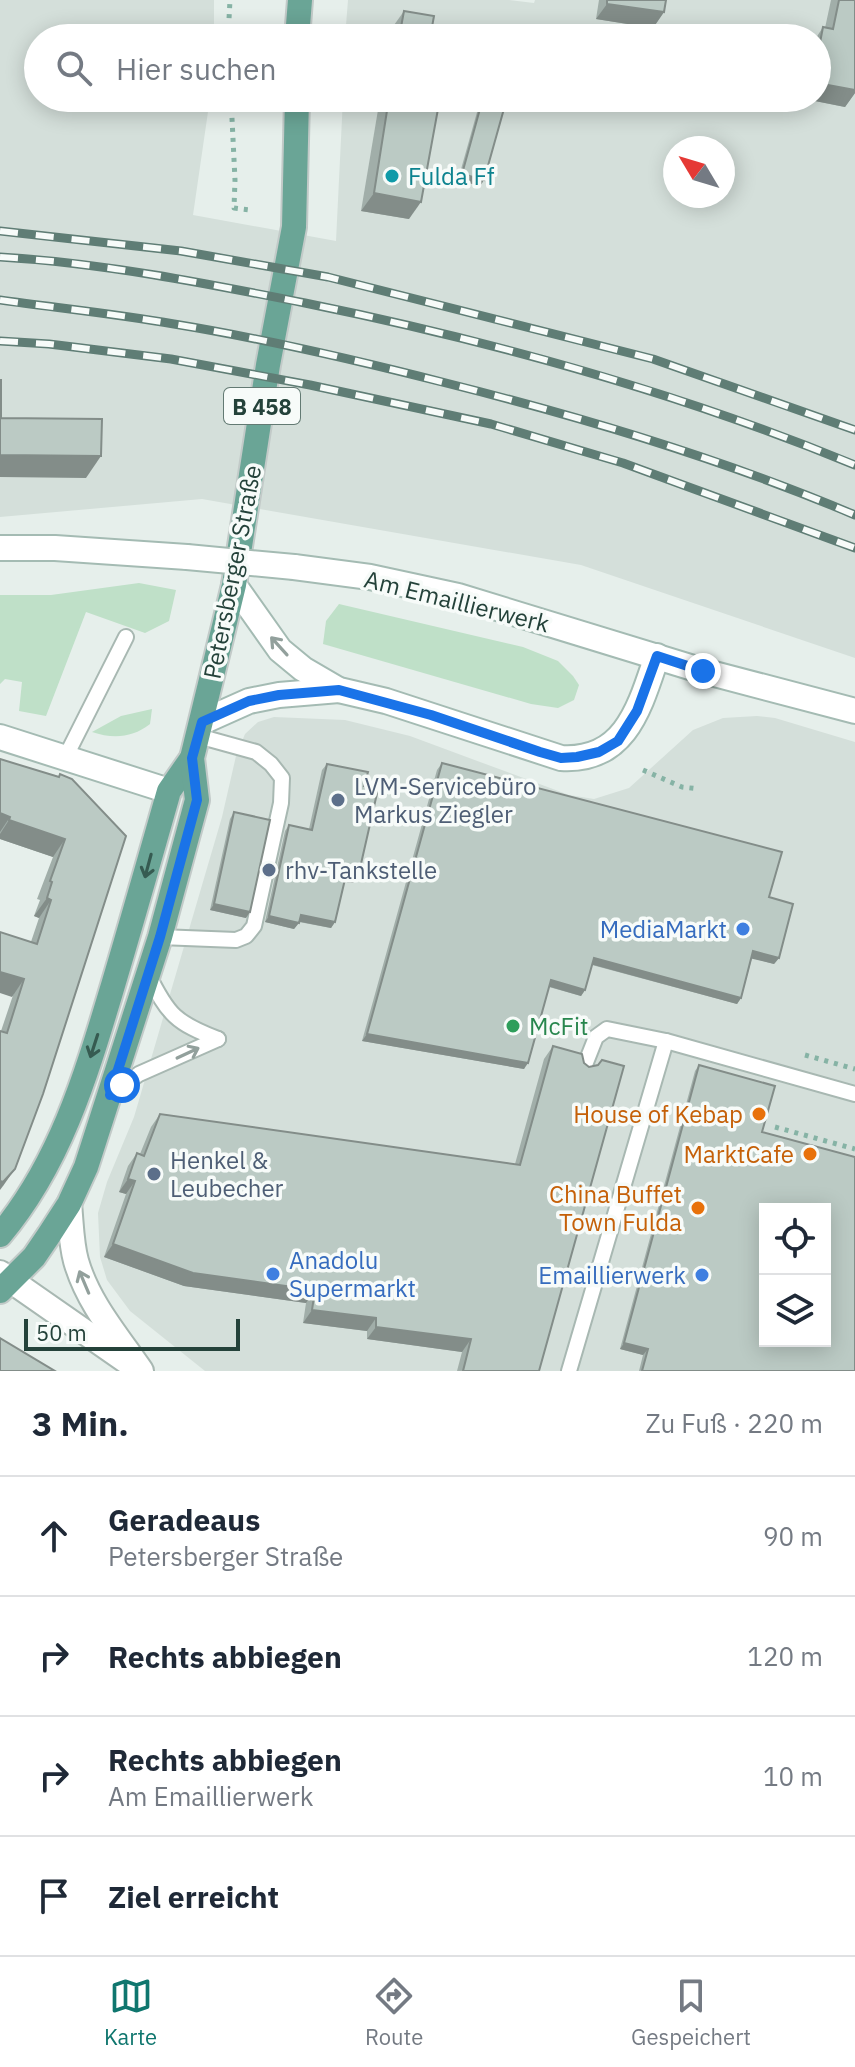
<!DOCTYPE html>
<html lang="de">
<head>
<meta charset="utf-8">
<style>
  body { margin:0; font-family:"IBM Plex Sans",sans-serif; background:#f6f6f7; color:#1f2937 }
  .controls { position:absolute; right:24px; bottom:24px; display:grid; overflow:hidden; border-radius:0px; box-shadow:0 4px 20px #0003 }
  .controls button { width:72px; height:72px; display:grid; place-items:center; padding:0; border:0; border-bottom:2px solid #e0e1e3; background:#fff; color:#1f2937; font:40px sans-serif }
  .compass { position:absolute; left:663px; top:136px; width:72px; height:72px; border-radius:50%; background:#fff; box-shadow:0 4px 20px #0003; rotate:308deg }
  .scale { position:absolute; left:24px; bottom:20px; width:216px; box-sizing:border-box; padding-left:8px; border:4px solid #24423a; border-top:0; font-size:22px; line-height:28px; white-space:nowrap; color:#24423a; -webkit-text-stroke:6px #f7fbf9; paint-order:stroke }
  .stop { position:absolute; width:24px; height:24px; margin:-18px; border:6px solid #1a73e8; border-radius:50%; background:#fff }
  .stop.end { background:#1a73e8; border-color:#fff; box-shadow:0 2px 8px #0008 }
  .list { margin:0; padding:0; list-style:none }
  h2 { display:flex; justify-content:space-between; align-items:center; height:104px; margin:0; padding:0 32px; font-size:34px }
  h2 small { font-size:26px; font-weight:400; color:#747a83 }
  .list li { display:grid; grid-template-columns:52px 1fr auto; gap:24px; align-items:center; box-sizing:border-box; height:120px; padding:0 32px; border-top:2px solid #e0e1e3 }
  .list b { display:block; font-size:30px; white-space:nowrap }
  .list p { margin:0; font-size:26px; white-space:nowrap; color:#747a83 }
  .list em { font-size:26px; font-style:normal; color:#747a83 }
  .icon { flex:none; width:44px; height:44px; fill:none; stroke:currentColor; stroke-width:2; stroke-linecap:round; stroke-linejoin:round }
  .map { position:relative; flex:none; width:855px; height:1371px; overflow:hidden }
  .search { position:absolute; background:#fff; box-shadow:0 4px 20px #0003; left:24px; right:24px; top:24px; height:88px; display:flex; align-items:center; gap:20px; box-sizing:border-box; padding:0 28px; border-radius:44px; color:#747a83; font-size:30px }
  .sheet { height:584px; background:#fff }
  nav { display:flex; justify-content:space-around; align-items:center; box-sizing:border-box; height:112px; border-top:2px solid #e0e1e3; background:#fff; font-size:22px; color:#747a83 }
  nav a { display:grid; justify-items:center; gap:4px }
  nav .on { color:#0f766e }
  .map>svg:first-child { display:block }
  .built { fill:#d4dfda; fill-rule:evenodd }
  .green { fill:#bfe0c8 }
  .lines { fill:none; stroke-linecap:round; stroke-linejoin:round }
  .service-casing { stroke:#a8b8b2; stroke-width:18 }
  .minor-casing { stroke:#a8b8b2; stroke-width:28 }
  .secondary-casing { stroke:#a4bbb3; stroke-width:28 }
  .primary-casing { stroke:#c2cac8; stroke-width:28 }
  .path { stroke:#86b3a5; stroke-width:5; stroke-dasharray:4 6; stroke-linecap:butt }
  .service { stroke:#fff; stroke-width:14 }
  .minor { stroke:#fff; stroke-width:24 }
  .secondary { stroke:#fff; stroke-width:24 }
  .primary { stroke:#6aa596; stroke-width:24 }
  .rail-casing { stroke:#5f7d75; stroke-width:9 }
  .rail { stroke:#f7fbf9; stroke-width:6; stroke-dasharray:18; stroke-linecap:butt }
  .secondary-bridge-casing { stroke:#a4bbb3; stroke-width:28; stroke-linecap:butt }
  .secondary-bridge { stroke:#fff; stroke-width:24 }
  .wall { fill:#a1aea9 }
  .shaded-wall { fill:#838d89 }
  .building { fill:#bbcac4; stroke:#838d89; stroke-width:2; fill-rule:evenodd }
  .oneway { stroke:#92a09c }
  .oneway2 { stroke:#365b51 }
  .route { stroke:#1a73e8; stroke-width:10 }
  .culture-dot { fill:#0f9aa8; stroke:#f7fbf9; stroke-width:3 }
  .service-dot { fill:#5c6f8a; stroke:#f7fbf9; stroke-width:3 }
  .shop-dot { fill:#3f7fe0; stroke:#f7fbf9; stroke-width:3 }
  .leisure-dot { fill:#2e9e5b; stroke:#f7fbf9; stroke-width:3 }
  .food-dot { fill:#e8710a; stroke:#f7fbf9; stroke-width:3 }
  .labels { text-anchor:middle; dominant-baseline:central; stroke-width:7; stroke-linejoin:round; paint-order:stroke }
  .shield { fill:#f7fbf9; stroke:#637a73; stroke-width:2 }
  .shield-label { font-size:22px; font-weight:bold; fill:#24423a }
  .culture-label { font-size:24px; fill:#0d838f; stroke:#f7fbf9; text-anchor:start }
  .street-label { font-size:24px; fill:#24423a; stroke:#f7fbf9 }
  .service-label { font-size:24px; fill:#4e5e75; stroke:#f7fbf9; text-anchor:start }
  .shop-label { font-size:24px; fill:#366cbe; stroke:#f7fbf9; text-anchor:end }
  .leisure-label { font-size:24px; fill:#27864d; stroke:#f7fbf9; text-anchor:start }
  .food-label { font-size:24px; fill:#c56008; stroke:#f7fbf9; text-anchor:end }
</style>
</head>
<body>
<div class="map">
<svg width="855" height="1371" viewBox="0 0 855 1371">
  <rect width="100%" height="100%" fill="#e6efeb"/>
  <g class="built">
    <path d="M 0,0 L 214,0 L 214,38 L 38,38 L 38,98 L 210,98 L 193,215 L 336,241 L 343,98 L 817,98 L 817,38 L 345,38 L 348,0 L 509,0 L 534,3 L 535,0 L 855,0 L 855,658 L 581,565 L 202,499 L 0,517 ZM 675,148 L 723,148 L 723,196 L 675,196 Z"/>
    <path d="M 757,716 L 775,718 L 855,742 L 855,1371 L 205,1371 L 130,1311 L 107,1280 L 100,1257 L 98,1213 L 107,1182 L 134,1117 L 222,817 L 236,756 L 245,734 L 258,722 L 274,717 L 345,720 L 410,736 L 569,795 L 594,799 L 629,788 L 693,730 L 723,718 ZM 765,1209 L 825,1209 L 825,1341 L 765,1341 Z"/>
  </g>
  <g class="green">
    <polygon points="139,583 176,590 169,621 145,633 86,612 46,716 19,711 22,682 5,679 0,684 0,595 51,595"/>
    <polygon points="339,604 523,647 558,661 573,676 579,685 574,700 558,708 531,704 323,644 326,621"/>
    <path d="M 152,709 L 150,724 C 132,738 113,739 92,732 L 121,716 Z"/>
  </g>
  <g class="lines">
    <g class="service-casing">
      <g id="service">
        <polyline points="65,758 126,637"/>
        <polyline points="160,937 236,940 246,936 254,926 281,803 282,778 271,764 256,752 198,736"/>
        <path d="M 148,974 C 168,1015 176,1023 218,1039"/>
        <polyline points="583,1070 596,1037 607,1029 666,1041"/>
        <polyline points="112,1093 139,1074 218,1039"/>
        <polyline points="569,1371 666,1041 855,1094"/>
      </g>
    </g>
    <g class="minor-casing">
      <g id="minor">
        <path d="M 69,1204 C 71,1223 71,1243 76,1261 C 88,1303 117,1336 141,1371"/>
        <polyline points="0,1273 125,1360"/>
      </g>
    </g>
    <g class="secondary-casing">
      <g id="secondary">
        <polyline points="0,548 55,548 187,557"/>
        <polyline points="294,567 370,577 458,596 703,671 855,711"/>
        <path d="M 234,585 L 280,650 L 303,669 L 339,690 L 386,701 L 561,758 C 626,762 640,706 657,656"/>
        <polyline points="202,722 249,701 279,695 339,690"/>
        <polyline points="0,737 169,791"/>
      </g>
    </g>
    <g class="primary-casing">
      <g id="primary">
        <polyline points="297,38 300,0"/>
        <path d="M 0,1235 C 59,1165 85,1079 111,992 C 131,925 150,858 169,791 L 192,758"/>
        <polyline points="0,1291 34,1257 49,1235 69,1204 86,1167 160,937 197,800 192,758 234,585 268,365 294,227 297,98"/>
      </g>
    </g>
    <g class="path">
      <polyline points="228,38 230,0"/>
      <polyline points="231,98 235,180 234,208 250,210"/>
      <polyline points="643,770 682,787 699,789"/>
      <polyline points="805,1055 855,1069"/>
      <polyline points="775,1127 855,1149"/>
    </g>
    <use href="#service" class="service"/>
    <use href="#minor" class="minor"/>
    <use href="#secondary" class="secondary"/>
    <use href="#primary" class="primary"/>
    <g class="rail-casing">
      <g id="rail">
        <polyline points="0,231 181,251 328,277 653,359 855,430"/>
        <path d="M 0,257 C 103,263 204,283 305,303 C 492,341 678,392 855,465"/>
        <path d="M 0,300 C 58,308 116,314 174,324 C 266,339 356,360 446,383 C 586,418 723,459 855,515"/>
        <polyline points="0,341 49,344 171,359 310,385 491,424 623,463 855,548"/>
      </g>
    </g>
    <use href="#rail" class="rail"/>
    <g class="secondary-bridge-casing">
      <polyline id="secondary-bridge" points="187,557 294,567"/>
    </g>
    <use href="#secondary-bridge" class="secondary-bridge"/>
  </g>
  <g class="wall">
    <polygon points="599,0 666,0 664,12 653,28 596,19"/>
    <polygon points="831,0 855,0 855,93 845,107 800,98 817,98 817,38 816,38 823,27 825,28"/>
    <polygon points="404,11 430,38 390,38 392,28"/>
    <polygon points="380,98 440,98 409,219 361,211"/>
    <polygon points="481,98 507,98 484,180 480,186 458,180"/>
    <polygon points="0,759 58,777 60,774 126,836 3,1186 1,1031 39,918 34,916 40,900 37,899 53,857 0,839"/>
    <polygon points="442,763 769,897 779,958 774,964 752,958 741,998 737,1004 592,965 585,990 581,996 549,987 524,1069 362,1041 437,770"/>
    <polygon points="327,764 364,786 353,883 344,881 335,922 331,928 299,922 294,929 265,922 285,831 289,825 309,829 322,770"/>
    <polygon points="234,812 246,918 210,910 230,819"/>
    <polygon points="553,1046 539,1371 457,1371 462,1352 367,1339 367,1331 303,1323 306,1303 184,1286 104,1257 126,1194 119,1192 128,1166 137,1153 140,1154 151,1127 160,1114 515,1164 544,1059"/>
    <polygon points="699,1065 762,1132 855,1371 639,1371 643,1355 620,1349 695,1071"/>
  </g>
  <g class="shaded-wall">
    <polygon points="607,4 664,12 653,28 596,19"/>
    <polygon points="817,83 855,90 855,93 845,107 800,98 817,98"/>
    <polygon points="462,174 484,180 480,186 458,180"/>
    <polygon points="374,193 421,202 409,219 361,211"/>
    <polygon points="0,455 101,456 86,478 0,477"/>
    <polygon points="0,813 10,817 0,832"/>
    <polygon points="9,820 65,839 53,857 0,839 0,834"/>
    <polygon points="346,875 358,877 353,883 341,881"/>
    <polygon points="47,898 51,900 39,918 34,916"/>
    <polygon points="214,904 250,912 246,918 210,910"/>
    <polygon points="301,915 335,922 331,928 296,921"/>
    <polygon points="269,916 299,923 294,929 265,922"/>
    <polygon points="753,951 779,958 774,964 749,958"/>
    <polygon points="594,958 741,998 737,1004 590,964"/>
    <polygon points="0,972 24,979 12,997 0,993"/>
    <polygon points="551,980 585,990 581,996 547,986"/>
    <polygon points="367,1034 528,1063 524,1069 362,1041"/>
    <polygon points="15,1169 3,1186 0,1190 0,1181"/>
    <polygon points="128,1179 135,1181 126,1194 119,1192"/>
    <polygon points="113,1244 315,1290 306,1303 184,1286 104,1257"/>
    <polygon points="312,1310 376,1318 367,1331 303,1323"/>
    <polygon points="376,1327 471,1339 462,1352 367,1339"/>
    <polygon points="624,1343 648,1349 643,1355 620,1349"/>
  </g>
  <g class="building">
    <polygon points="607,0 666,0 664,12 607,4"/>
    <polygon points="839,0 855,0 855,90 817,83 817,53 818,53 823,27 833,29"/>
    <polygon points="404,11 434,16 430,38 399,38"/>
    <polygon points="389,98 440,98 421,202 374,193"/>
    <polygon points="483,98 507,98 484,180 462,174"/>
    <polygon points="0,380 1,380 1,418 102,419 101,456 0,455"/>
    <polygon points="0,759 59,777 60,774 72,779 126,836 43,1094 15,1169 3,1182 0,1181 0,1031 7,1033 24,979 0,972 0,932 37,944 51,900 47,898 52,882 50,881 65,839 9,820 10,817 0,813"/>
    <polygon points="442,763 782,852 769,897 793,904 779,958 753,951 741,998 594,958 585,990 551,980 528,1063 367,1034"/>
    <polygon points="327,764 368,772 364,786 378,789 358,877 346,875 335,922 301,915 299,923 269,916 289,825 312,830"/>
    <polygon points="234,812 270,820 250,912 214,904"/>
    <polygon points="553,1046 582,1054 584,1063 589,1067 598,1065 602,1060 624,1066 539,1371 463,1371 471,1339 376,1327 376,1318 312,1310 315,1290 193,1273 113,1244 135,1181 128,1179 137,1153 144,1156 160,1114 520,1165"/>
    <path d="M 699,1065 L 775,1086 L 762,1132 L 855,1157 L 855,1371 L 642,1371 L 648,1349 L 624,1343 ZM 765,1209 L 825,1209 L 825,1341 L 765,1341 Z"/>
    <polygon points="0,1338 55,1371 0,1371"/>
  </g>
  <defs><path id="oneway-shaft" d="M-6 0H5M1.5-3L5.5 0L1.5 3" fill="none" stroke-width="1.6" stroke-linecap="round" stroke-linejoin="round" transform="scale(2)"/></defs>
  <g class="oneway">
    <use href="#oneway-shaft" transform="translate(279 646) rotate(-132)"/>
    <use href="#oneway-shaft" transform="translate(188 1053) rotate(-25)"/>
    <use href="#oneway-shaft" transform="translate(84 1282) rotate(-113)"/>
  </g>
  <g class="oneway2">
    <use href="#oneway-shaft" transform="translate(148 866) rotate(105)"/>
    <use href="#oneway-shaft" transform="translate(94 1046) rotate(108)"/>
  </g>
  <g class="lines">
    <polyline class="route" points="122,1085 110,1095 160,937 197,800 192,758 202,722 249,701 279,695 339,690 431,715 540,752 561,758 577,757 599,752 618,741 637,711 657,656 703,671"/>
  </g>
  <circle class="culture-dot" cx="392" cy="176" r="8"/>
  <g class="service-dot">
    <circle cx="338" cy="800" r="8"/>
    <circle cx="269" cy="870" r="8"/>
    <circle cx="154" cy="1174" r="8"/>
  </g>
  <g class="shop-dot">
    <circle cx="743" cy="929" r="8"/>
    <circle cx="273" cy="1274" r="8"/>
    <circle cx="702" cy="1275" r="8"/>
  </g>
  <circle class="leisure-dot" cx="513" cy="1026" r="8"/>
  <g class="food-dot">
    <circle cx="759" cy="1114" r="8"/>
    <circle cx="810" cy="1154" r="8"/>
    <circle cx="698" cy="1208" r="8"/>
  </g>
  <g class="labels">
    <rect class="shield" x="224" y="388" width="76" height="36" rx="6"/>
    <g class="shield-label">
      <text x="262" y="406">B 458</text>
    </g>
    <g class="culture-label">
      <text x="408" y="176">Fulda Ff</text>
    </g>
    <g class="street-label">
      <text transform="translate(232 572) rotate(-79)">Petersberger Straße</text>
      <text transform="translate(457 601) rotate(14)">Am Emaillierwerk</text>
    </g>
    <g class="service-label">
      <text x="354" y="786">LVM-Servicebüro<tspan x="354" dy="28">Markus Ziegler</tspan></text>
      <text x="285" y="870">rhv-Tankstelle</text>
      <text x="170" y="1160">Henkel &amp;<tspan x="170" dy="28">Leubecher</tspan></text>
    </g>
    <g class="shop-label">
      <text x="727" y="929">MediaMarkt</text>
      <text x="289" y="1260" text-anchor="start">Anadolu<tspan x="289" dy="28">Supermarkt</tspan></text>
      <text x="686" y="1275">Emaillierwerk</text>
    </g>
    <g class="leisure-label">
      <text x="529" y="1026">McFit</text>
    </g>
    <g class="food-label">
      <text x="743" y="1114">House of Kebap</text>
      <text x="794" y="1154">MarktCafe</text>
      <text x="682" y="1194">China Buffet<tspan x="682" dy="28">Town Fulda</tspan></text>
    </g>
  </g>
</svg>
<div class="controls">
<button><svg class="icon" aria-label="locate" viewBox="0 0 24 24"><circle cx="12" cy="12" r="6"/><path d="M12 2v4M12 18v4M2 12h4M18 12h4"/></svg></button>
<button><svg class="icon" aria-label="layers" viewBox="0 0 24 24"><path d="M12 4l9 5-9 5-9-5zM3 14l9 5 9-5"/></svg></button>
</div>
<svg class="compass" viewBox="-18 -18 36 36"><path d="M0-13l5 13h-10z" fill="#e53935"/><path d="M0 13l5-13h-10z" fill="#747a83"/></svg>
<div class="scale">50 m</div>
<div class="stop" style="left:122px;top:1085px"></div>
<div class="stop end" style="left:703px;top:671px"></div>
<div class="search"><svg class="icon" aria-label="search" viewBox="0 0 24 24"><circle cx="10" cy="10" r="6"/><path d="M15 15l6 6"/></svg>Hier suchen</div>
</div>
<section class="sheet">
<h2>3 Min.<small>Zu Fuß · 220 m</small></h2>
<ul class="list">
<li><svg class="icon" aria-label="ahead" viewBox="0 0 24 24"><path d="M12 20V5M6 11l6-6 6 6"/></svg><div><b>Geradeaus</b><p>Petersberger Straße</p></div><em>90 m</em></li>
<li><svg class="icon" aria-label="right" viewBox="0 0 24 24"><path d="M7 20v-9h11M14 6l5 5-5 5"/></svg><div><b>Rechts abbiegen</b></div><em>120 m</em></li>
<li><svg class="icon" aria-label="right" viewBox="0 0 24 24"><path d="M7 20v-9h11M14 6l5 5-5 5"/></svg><div><b>Rechts abbiegen</b><p>Am Emaillierwerk</p></div><em>10 m</em></li>
<li><svg class="icon" aria-label="arrive" viewBox="0 0 24 24"><path d="M6 21V4h12l-3 4 3 4H6"/></svg><div><b>Ziel erreicht</b></div></li>
</ul>
</section>
<nav>
<a class="on"><svg class="icon" aria-label="map" viewBox="0 0 24 24"><path d="M3 6l6-2 6 2 6-2v14l-6 2-6-2-6 2zM9 4v14M15 6v14"/></svg>Karte</a>
<a><svg class="icon" aria-label="directions" viewBox="0 0 24 24"><path d="M12 3l9 9-9 9-9-9zM9 14v-3h6M13 9l2 2-2 2"/></svg>Route</a>
<a><svg class="icon" aria-label="saved" viewBox="0 0 24 24"><path d="M7 4h10v16l-5-4-5 4z"/></svg>Gespeichert</a>
</nav>
</body>
</html>
